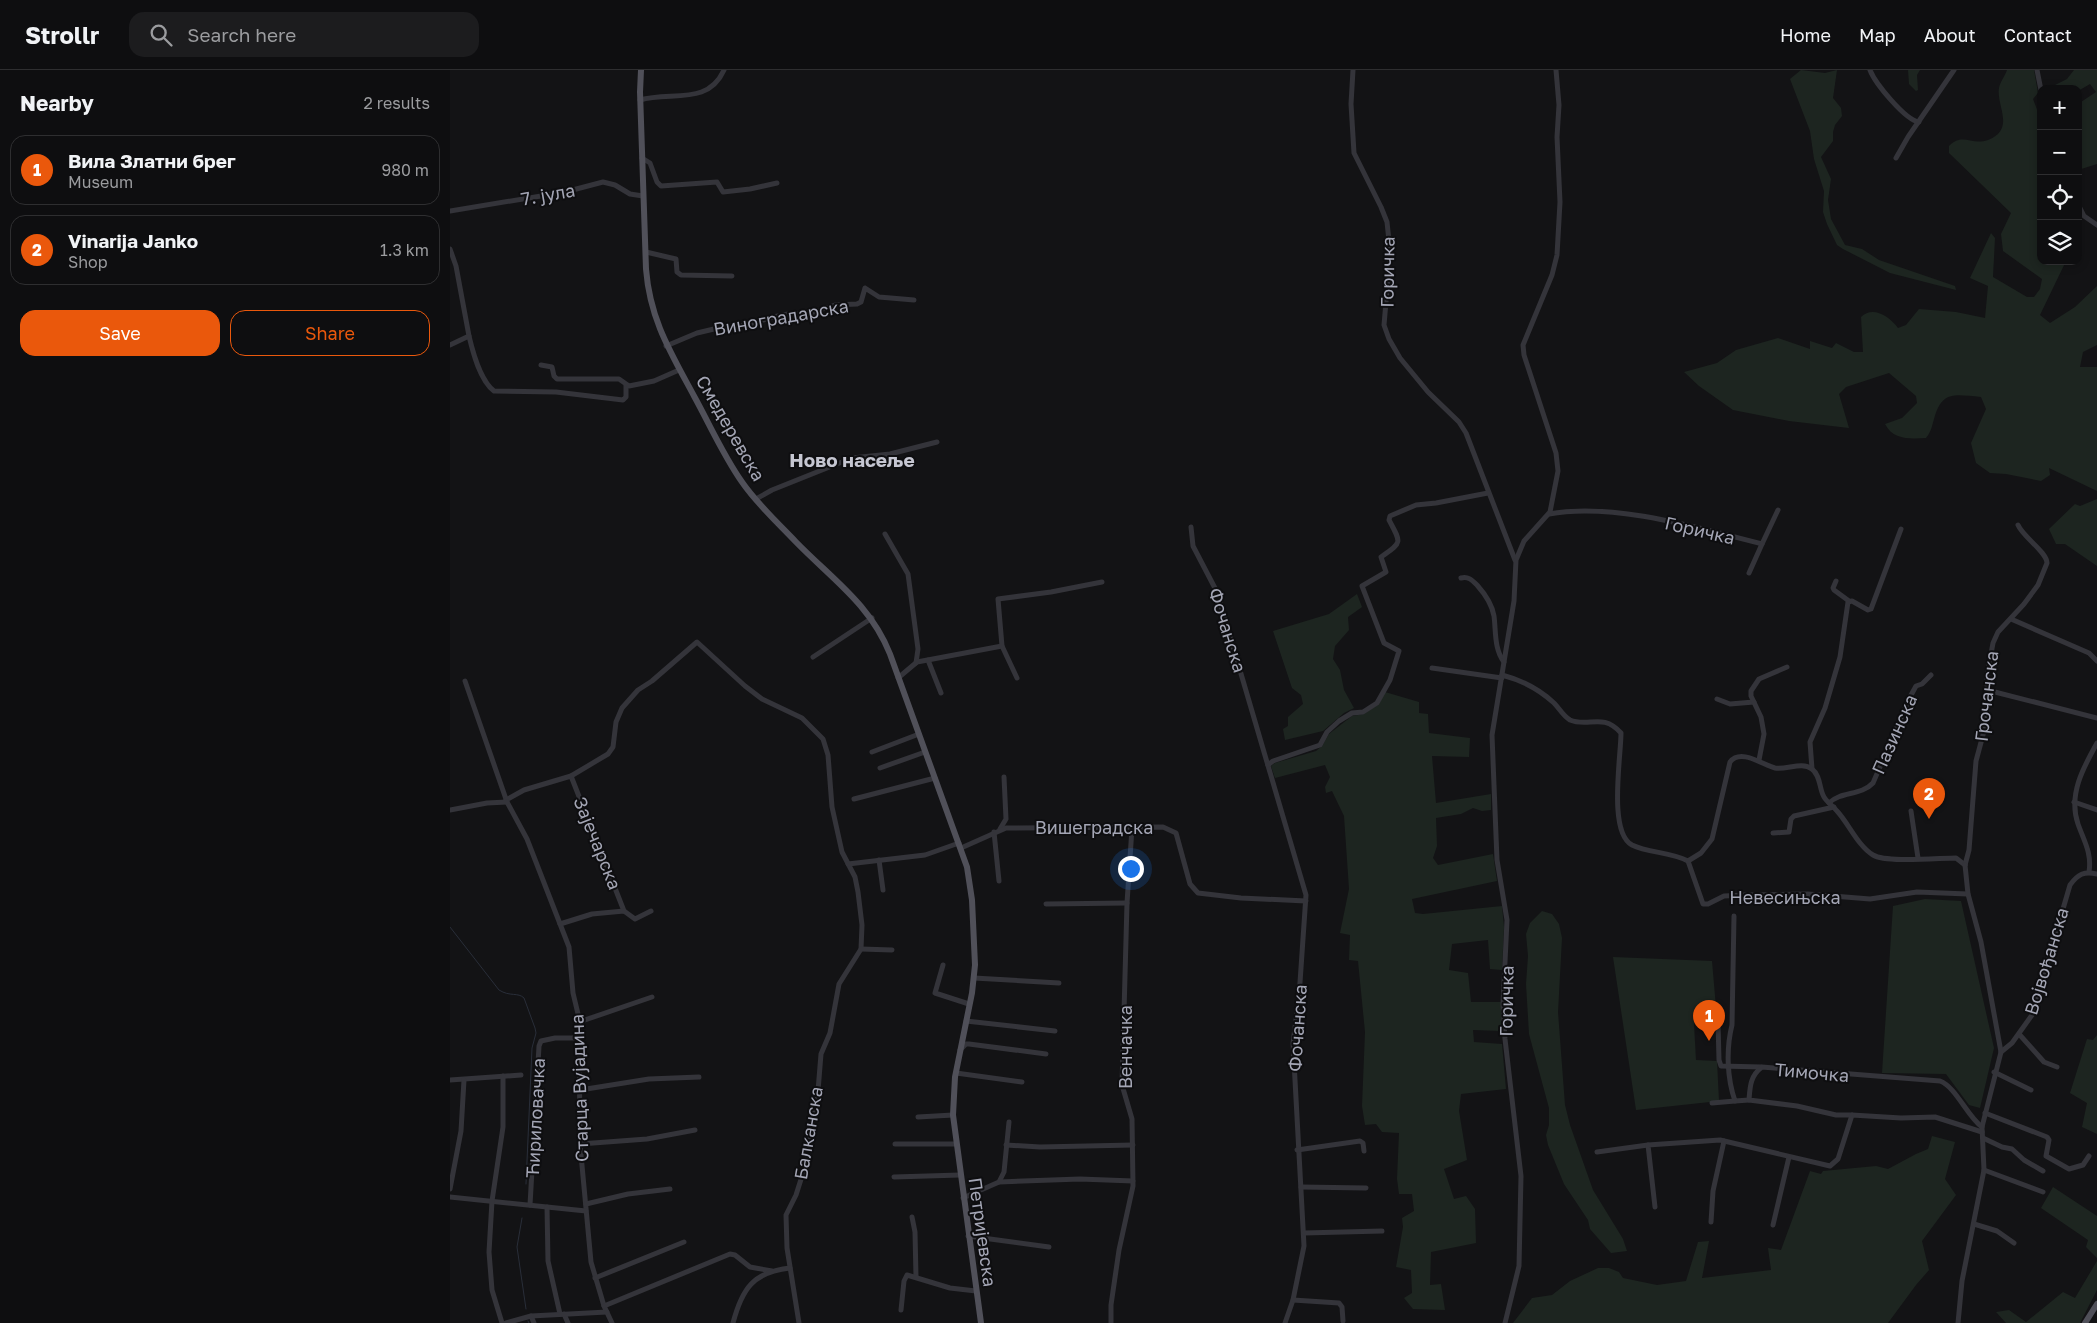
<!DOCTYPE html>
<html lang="en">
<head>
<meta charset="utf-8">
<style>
  body { margin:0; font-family:"Golos Text",sans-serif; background:#1c1c1e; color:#f1f3f6 }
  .controls { position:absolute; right:15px; top:15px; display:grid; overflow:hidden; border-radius:10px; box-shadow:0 2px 8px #0003 }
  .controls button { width:45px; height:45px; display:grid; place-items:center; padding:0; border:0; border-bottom:1px solid #2e2e30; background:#0e0e10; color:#f1f3f6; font:25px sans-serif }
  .you { position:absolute; left:680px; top:798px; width:18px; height:18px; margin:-12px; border:4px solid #fff; border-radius:50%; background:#1a73e8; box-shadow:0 0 0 8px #1a73e833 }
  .badge { display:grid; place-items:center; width:32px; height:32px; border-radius:50%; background:#ea580c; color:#fff; font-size:16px; font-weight:700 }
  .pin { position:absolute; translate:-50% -41px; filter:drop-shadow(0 1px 2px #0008) }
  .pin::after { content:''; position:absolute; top:26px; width:18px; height:15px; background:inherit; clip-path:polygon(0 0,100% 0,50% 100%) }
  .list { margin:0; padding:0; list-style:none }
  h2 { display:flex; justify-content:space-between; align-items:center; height:65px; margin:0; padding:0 20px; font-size:21px }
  h2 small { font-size:16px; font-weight:400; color:#9b9c9f }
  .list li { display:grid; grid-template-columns:32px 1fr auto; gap:15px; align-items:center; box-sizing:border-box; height:70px; margin:0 10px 10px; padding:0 10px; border:1px solid #2e2e30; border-radius:15px }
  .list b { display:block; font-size:19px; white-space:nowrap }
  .list p { margin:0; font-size:16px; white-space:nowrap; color:#9b9c9f }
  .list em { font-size:16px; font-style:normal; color:#9b9c9f }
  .actions { display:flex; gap:10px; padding:15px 20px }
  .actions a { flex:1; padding:11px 0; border:1px solid #ea580c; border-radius:15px; text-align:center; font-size:18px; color:#ea580c }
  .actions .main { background:#ea580c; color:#fff }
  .icon { flex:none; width:28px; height:28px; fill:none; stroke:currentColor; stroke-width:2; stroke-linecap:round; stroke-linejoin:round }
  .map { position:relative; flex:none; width:1647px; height:1253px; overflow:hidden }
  header { display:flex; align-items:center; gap:30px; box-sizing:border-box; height:70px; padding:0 25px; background:#0e0e10; border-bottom:1px solid #2e2e30 }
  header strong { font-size:24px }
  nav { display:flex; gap:28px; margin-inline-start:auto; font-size:18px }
  .search { width:350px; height:45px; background:#1c1c1e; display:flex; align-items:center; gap:12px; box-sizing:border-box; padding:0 18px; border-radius:15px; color:#9b9c9f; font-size:19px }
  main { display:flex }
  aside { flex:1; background:#0e0e10 }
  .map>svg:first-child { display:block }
  .green { fill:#1d2520 }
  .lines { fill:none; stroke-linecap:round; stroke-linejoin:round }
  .stream { stroke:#292e39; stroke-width:1 }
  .minor { stroke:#34343a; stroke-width:5 }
  .major { stroke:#505059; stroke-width:6 }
  .labels { text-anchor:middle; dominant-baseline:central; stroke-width:4; stroke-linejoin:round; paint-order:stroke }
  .street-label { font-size:18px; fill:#a4a6b5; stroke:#0e0e10 }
  .neighbourhood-label { font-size:19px; font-weight:bold; fill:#c5c6d1; stroke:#0e0e10 }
</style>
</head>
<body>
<header>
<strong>Strollr</strong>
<div class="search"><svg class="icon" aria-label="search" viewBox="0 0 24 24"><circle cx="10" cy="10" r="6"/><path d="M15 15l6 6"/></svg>Search here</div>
<nav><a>Home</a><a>Map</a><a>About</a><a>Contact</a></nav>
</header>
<main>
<aside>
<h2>Nearby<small>2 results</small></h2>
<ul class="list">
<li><span class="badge">1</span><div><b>Вила Златни брег</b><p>Museum</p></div><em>980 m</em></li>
<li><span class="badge">2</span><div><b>Vinarija Janko</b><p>Shop</p></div><em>1.3 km</em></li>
</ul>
<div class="actions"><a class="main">Save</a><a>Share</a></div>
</aside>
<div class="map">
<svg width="1647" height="1253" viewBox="0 0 1647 1253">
  <rect width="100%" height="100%" fill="#131315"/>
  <g class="green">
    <polygon points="1351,0 1375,3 1387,0 1383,28 1391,38 1392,46 1385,55 1383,62 1383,71 1371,87 1381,109 1378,130 1381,149 1395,175 1412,179 1429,190 1505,216 1506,220 1440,203 1393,179 1387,175 1377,154 1373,142 1374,121 1364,89 1360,61 1340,9"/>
    <polygon points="1458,0 1470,0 1467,5 1468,20 1466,21 1459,14"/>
    <path d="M 1557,0 L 1584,0 L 1588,23 L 1583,29 L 1591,50 L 1587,64 L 1591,68 L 1591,191 L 1616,191 L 1590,245 L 1600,253 L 1625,237 L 1647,216 L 1647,275 L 1633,282 L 1630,297 L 1647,297 L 1647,421 L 1599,398 L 1600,405 L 1591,411 L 1556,404 L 1540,403 L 1526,393 L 1521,373 L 1536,339 L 1531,327 C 1505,325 1492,320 1484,349 C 1482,356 1481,362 1476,368 C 1460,369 1443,370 1435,354 L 1452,348 L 1467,333 L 1466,326 L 1439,303 L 1396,317 L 1389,324 L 1399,358 L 1339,351 L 1283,340 L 1249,316 L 1234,302 L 1267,293 L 1286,280 L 1328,268 L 1360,279 L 1360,271 L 1382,278 L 1386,273 L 1404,282 L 1413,282 L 1411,247 C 1423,235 1440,247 1448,258 L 1456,255 L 1469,239 L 1506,242 L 1535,248 L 1538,216 L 1520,208 L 1541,163 L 1545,168 L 1543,207 L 1577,227 L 1584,227 L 1590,219 L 1592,209 L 1553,181 L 1551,164 L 1561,143 L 1499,83 L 1499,76 C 1513,62 1521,76 1538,70 C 1566,59 1546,36 1549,18 C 1550,12 1555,6 1557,0 Z"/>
    <polygon points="1624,0 1647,0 1647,94 1628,100 1628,34 1646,22 1640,14 1628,21 1628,19 1597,19 1617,9"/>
    <polygon points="1647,429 1647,496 1615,474 1606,474 1599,459 1625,434 1630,436"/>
    <polygon points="907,524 912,537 898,547 899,560 885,576 883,589 890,600 894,620 904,638 894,643 873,661 835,670 833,659 838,656 838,647 853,634 851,625 842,618 823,561 879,544"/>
    <polygon points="935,622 969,632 969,643 978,644 979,663 1020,668 1019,687 982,686 986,733 1041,724 1041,740 1032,741 1023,738 1011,744 986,748 987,776 983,788 988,795 1043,784 1047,811 962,829 965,843 973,844 1052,836 1054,857 1052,900 1040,899 1038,870 1002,874 999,900 1018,903 1021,932 1051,932 1051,961 1023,960 1024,972 1052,974 1056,1019 1011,1024 1009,1041 1017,1090 994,1099 1004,1129 1016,1126 1025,1139 1026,1173 981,1182 980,1215 991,1214 995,1240 963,1239 954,1228 962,1223 961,1200 946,1197 953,1157 952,1148 964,1141 962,1124 949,1124 947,1109 949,1063 932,1062 926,1054 915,1055 912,1036 915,962 908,891 899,890 900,865 890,863 899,819 894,746 882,721 876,723 875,717 880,707 875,695 825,708 821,696 825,693 866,681 872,676 879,664 902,646 914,644 929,634"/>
    <polygon points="1475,829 1511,831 1544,978 1530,1038 1519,1035 1496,1004 1432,1003 1443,836"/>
    <polygon points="1092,841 1102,844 1109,854 1112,868 1108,942 1115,1035 1120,1055 1143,1120 1173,1169 1177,1181 1161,1183 1140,1159 1138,1150 1114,1114 1098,1075 1096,1065 1099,1055 1099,1038 1079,964 1076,914 1078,886 1076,864 1080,853"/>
    <polygon points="1163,887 1262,891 1267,949 1244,954 1246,990 1267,991 1269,1031 1186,1040"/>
    <polygon points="1647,965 1647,1064 1632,1057 1637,1033 1620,1023 1637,969 1643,970"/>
    <polygon points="1482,1066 1505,1072 1495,1109 1506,1125 1472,1171 1479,1200 1466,1215 1438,1253 1063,1253 1082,1228 1102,1225 1120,1211 1148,1198 1159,1198 1169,1202 1173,1208 1207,1215 1236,1211 1248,1172 1259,1171 1252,1208 1321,1200 1318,1178 1331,1180 1360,1101 1371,1104 1373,1101 1426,1096 1438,1099 1466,1084 1478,1079"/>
    <polygon points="1603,1117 1647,1146 1647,1188 1636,1177 1638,1170 1591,1138"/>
    <polygon points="1647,1191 1647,1220 1630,1253 1556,1253 1546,1242 1559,1240 1576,1252 1613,1222 1625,1228"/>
  </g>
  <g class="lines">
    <g class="stream">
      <path d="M 0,857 L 49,920 C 60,927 68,922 74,928 L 85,958 L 86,963 L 82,978 L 76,1114"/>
      <polyline points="72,1148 67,1177 76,1239"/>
      <polyline points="78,1251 79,1253"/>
    </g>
    <g class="minor">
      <polyline points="903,0 901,34 904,83 931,137 937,152 939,171 940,185 934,255 939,269 950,288 978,322 1009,352 1016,363 1065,490"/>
      <path d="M 1420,0 C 1425,13 1455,50 1469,52"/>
      <polyline points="1587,0 1591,20"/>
      <path d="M 190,30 C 221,21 258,36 274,0"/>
      <polyline points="192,88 200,93 207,112 211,116 267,112 273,122 300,119 327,113"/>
      <polyline points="1446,88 1458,67 1504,0"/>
      <polyline points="1628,134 1634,146 1647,155"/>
      <polyline points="0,141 115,122 153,112 165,115 180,124 193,126"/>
      <polyline points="0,179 6,196 19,266"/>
      <polyline points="196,182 226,189 227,202 231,205 282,206"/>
      <path d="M 0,275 L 19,266 C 23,283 30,310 44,321 L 106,322 L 173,330 L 176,327 L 176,315"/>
      <polyline points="216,276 247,263 264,259 297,255 323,247 338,244 358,244 385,235 407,234 411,232 415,218 429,227 464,230"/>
      <polyline points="91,295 102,297 104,306 107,309 169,309 179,316 204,311 229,300"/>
      <polyline points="306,429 322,420 402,388 440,384 487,372"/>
      <path d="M 1099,444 C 1163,432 1249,458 1312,474 L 1328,440"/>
      <polyline points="741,457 743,476 767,522 856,825 849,927 843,973 854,1176 843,1230 835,1253"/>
      <polyline points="435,464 458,504 468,579 466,593"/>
      <polyline points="1299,503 1312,474"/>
      <path d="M 1011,508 C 1018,506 1022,510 1027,515 C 1035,524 1042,534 1044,546 C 1046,561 1044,579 1054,592"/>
      <polyline points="1386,511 1383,518 1384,520 1399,531"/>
      <polyline points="1561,549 1639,583 1647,591"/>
      <polyline points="363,587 422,548"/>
      <polyline points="478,590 491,623"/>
      <polyline points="982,598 1052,608"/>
      <path d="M 1052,605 C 1071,610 1089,619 1104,633 C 1109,638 1113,646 1120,650 C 1139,658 1152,642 1171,663 C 1171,687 1158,762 1182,775 C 1198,783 1221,782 1238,791 L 1253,834 L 1258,834 L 1274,826 L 1295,825 L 1358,824 L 1420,829 L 1467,822 L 1518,824"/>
      <polyline points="448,608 467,592 552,576"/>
      <polyline points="567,608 552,576 548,529 601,522 652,512"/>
      <polyline points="15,611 57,732 77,769 119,877 123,923 129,948 130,1074 141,1192 154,1236 162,1253"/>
      <polyline points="1537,620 1647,648"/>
      <polyline points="1267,629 1280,634 1304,632"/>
      <polyline points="422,682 469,664"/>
      <polyline points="1309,690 1314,664 1311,647 1301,626 1301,621 1309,609 1337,597"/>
      <path d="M 818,695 L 823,691 L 870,675 L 877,662 L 889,651 L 902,643 L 913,642 L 927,633 L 940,610 L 949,581 L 934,573 L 912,516 L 936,502 L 931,487 C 952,472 952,474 939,450 L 940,446 L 966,435 L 986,433 L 1038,423"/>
      <polyline points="430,698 475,682"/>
      <polyline points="1362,699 1360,672 1375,638 1390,587 1398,532 1402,531 1418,540 1421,539 1451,459"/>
      <polyline points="121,706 174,841"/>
      <polyline points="404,729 485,708"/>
      <polyline points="56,730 74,720 121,706 158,684 163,677 166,652 172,638 188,620 202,611 247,572 295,616 312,629 352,648 373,669 378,685 382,737 392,782 405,807 408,822 412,855 411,879 389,914 380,963 371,984 368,1021 353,1103 346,1125 336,1145 337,1178 349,1253"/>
      <polyline points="1624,732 1647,740"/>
      <path d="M 1379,733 C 1391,721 1411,726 1423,713 L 1460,627 L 1466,616 L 1472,614 L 1481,605"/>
      <polyline points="0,740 37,733 57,732"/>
      <polyline points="1461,741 1468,788"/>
      <polyline points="550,759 556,749 554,707"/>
      <polyline points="544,762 549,811"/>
      <polyline points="1323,763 1339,762 1341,749 1344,746 1384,737"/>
      <polyline points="511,778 556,758 713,757 726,763 740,814 748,823 791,828 856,831"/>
      <polyline points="429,790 433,820"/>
      <path d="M 1238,791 L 1251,783 L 1262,769 L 1280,692 C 1291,678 1313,695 1325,698 C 1337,700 1352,691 1362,699 C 1371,706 1369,719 1374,727 C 1377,732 1383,736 1387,741 C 1399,754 1408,776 1423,785 C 1436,793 1489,788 1506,788 L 1515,795"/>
      <polyline points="398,794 475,785 509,773"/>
      <path d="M 1515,795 L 1519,780 L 1526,691 L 1537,650 L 1537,606 L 1543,573 L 1548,562 L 1574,534 L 1588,515 L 1597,493 C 1597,482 1573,467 1568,455"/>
      <path d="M 1639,802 C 1642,783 1634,771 1628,754 C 1618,725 1633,698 1647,673"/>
      <polyline points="596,834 677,833"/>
      <path d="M 1284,846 L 1282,955 C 1276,979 1277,1008 1285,1031 L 1299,1030"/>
      <polyline points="110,854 142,844 174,841 185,849 201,841"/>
      <polyline points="411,879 442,880"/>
      <polyline points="493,895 485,923 519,934"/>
      <polyline points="524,908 609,913"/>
      <polyline points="516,951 605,961"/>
      <polyline points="129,952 202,927"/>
      <polyline points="1268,952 1269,990 1271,996 1311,997"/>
      <polyline points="1569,964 1594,992 1607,997"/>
      <polyline points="510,980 516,974 519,974 596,984"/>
      <path d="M 1551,982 L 1562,973 L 1582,945 L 1620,815 C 1628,804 1634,801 1647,804"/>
      <polyline points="1544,1002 1581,1020"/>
      <polyline points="506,1003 572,1012"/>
      <polyline points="0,1010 71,1005"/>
      <polyline points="130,1020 199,1009 249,1007"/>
      <polyline points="1262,1033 1285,1031"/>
      <polyline points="1535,1043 1597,1067 1599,1070 1596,1086 1619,1099 1633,1095 1639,1086"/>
      <path d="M 1402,1045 L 1386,1045 L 1347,1036 L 1299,1030 C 1300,1017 1300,1006 1312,997 L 1490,1011 C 1506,1017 1517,1046 1532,1057"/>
      <polyline points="468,1047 503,1045"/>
      <polyline points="1533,1068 1552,1077 1562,1079 1574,1090 1593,1101"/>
      <polyline points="130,1074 197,1069 245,1060"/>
      <polyline points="445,1074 506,1074"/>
      <polyline points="556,1075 590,1077 683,1075"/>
      <polyline points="847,1080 910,1071 913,1073 914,1081"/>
      <polyline points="1147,1082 1198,1075"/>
      <polyline points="1534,1100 1593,1122"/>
      <polyline points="444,1107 510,1105"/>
      <polyline points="549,1112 554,1102 559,1052"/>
      <polyline points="851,1117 916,1118"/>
      <polyline points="0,1119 11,1061 14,1010"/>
      <polyline points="0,1127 136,1141"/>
      <polyline points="513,1128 549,1112 630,1109 683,1111"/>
      <polyline points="136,1134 178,1124 220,1119"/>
      <polyline points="80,1135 89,976 91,971 105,968 130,968"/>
      <polyline points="97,1137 98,1191 110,1244"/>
      <polyline points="1205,1137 1198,1075 1270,1070 1380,1096 1388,1089 1402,1045 1451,1048 1485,1047 1532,1062"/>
      <polyline points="462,1147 465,1162 466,1207"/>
      <polyline points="1261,1152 1263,1121 1274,1071"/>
      <polyline points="1524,1154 1547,1161 1564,1173"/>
      <polyline points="1323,1155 1339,1087"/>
      <polyline points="854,1163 932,1161"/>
      <polyline points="518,1166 599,1177"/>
      <polyline points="145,1208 234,1172"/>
      <polyline points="843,1230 889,1233 892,1237 893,1251"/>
      <polyline points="154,1236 280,1184 285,1185 300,1197 322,1201"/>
      <polyline points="451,1240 454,1211 457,1205 500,1218 526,1221"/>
      <polyline points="114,1244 118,1253"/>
      <polyline points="81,1246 84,1253"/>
      <polyline points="52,1253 42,1220 39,1182 42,1131 53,1057 53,1006"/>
      <polyline points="56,1253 81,1246 157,1242"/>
      <path d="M 283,1253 C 292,1219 303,1202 340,1198"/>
      <polyline points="661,1253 661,1235 669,1180 683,1116 682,1049 672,1015 677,833 682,758"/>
      <polyline points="1055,1253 1069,1196 1071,1106 1055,969 1053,934 1057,850 1047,790 1042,665 1064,531 1066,490 1074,471 1100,442 1108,401 1106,383 1074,285 1073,275 1102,205 1107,185 1110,132 1107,67 1109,35 1106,0"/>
      <polyline points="1508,1253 1512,1211 1534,1100 1532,1057 1551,982 1531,872 1518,824 1515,795"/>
    </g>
    <g class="major">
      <path d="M 191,0 L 190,22 L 196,199 C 200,250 221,283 244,326 C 260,355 273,385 292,412 C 307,434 328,453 346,472 C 382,509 420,534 440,584 L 517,797 L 522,830 L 525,895 L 522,923 L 505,1007 L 503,1045 L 531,1253"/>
      <polyline points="1635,1253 1647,1234"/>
    </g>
  </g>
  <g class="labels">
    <g class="street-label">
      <text transform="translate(98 124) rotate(-10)">7. јула</text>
      <text transform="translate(937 202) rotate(-89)">Горичка</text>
      <text transform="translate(331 247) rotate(-10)">Виноградарска</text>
      <text transform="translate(281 358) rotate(60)">Смедеревска</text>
      <text transform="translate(1250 460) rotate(13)">Горичка</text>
      <text transform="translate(778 560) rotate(73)">Фочанска</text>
      <text transform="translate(1536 626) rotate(-83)">Грочанска</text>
      <text transform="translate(1444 664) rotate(-66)">Пазинска</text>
      <text x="644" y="757">Вишеградска</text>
      <text transform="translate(148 773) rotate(68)">Зајечарска</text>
      <text x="1335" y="827">Невесињска</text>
      <text transform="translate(1596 891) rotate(-73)">Војвођанска</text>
      <text transform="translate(1056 931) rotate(-89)">Горичка</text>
      <text transform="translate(847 958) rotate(-86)">Фочанска</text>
      <text transform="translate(675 977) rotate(-90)">Венчачка</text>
      <text transform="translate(1362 1002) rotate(5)">Тимочка</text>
      <text transform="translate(129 1018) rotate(-92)">Старца Вујадина</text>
      <text transform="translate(85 1048) rotate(-87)">Ћириловачка</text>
      <text transform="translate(358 1063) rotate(-80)">Балканска</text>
      <text transform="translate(533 1162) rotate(82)">Петријевска</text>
    </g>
    <g class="neighbourhood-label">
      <text x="402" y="389">Ново насеље</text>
    </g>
  </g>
</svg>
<div class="controls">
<button>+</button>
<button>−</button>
<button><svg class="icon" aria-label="locate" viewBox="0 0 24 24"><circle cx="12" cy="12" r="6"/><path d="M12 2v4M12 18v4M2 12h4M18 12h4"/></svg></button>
<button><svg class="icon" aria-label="layers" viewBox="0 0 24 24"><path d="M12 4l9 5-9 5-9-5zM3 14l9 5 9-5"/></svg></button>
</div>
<div class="you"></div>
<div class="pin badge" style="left:1259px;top:971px">1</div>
<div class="pin badge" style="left:1479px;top:749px">2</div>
</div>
</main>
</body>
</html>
